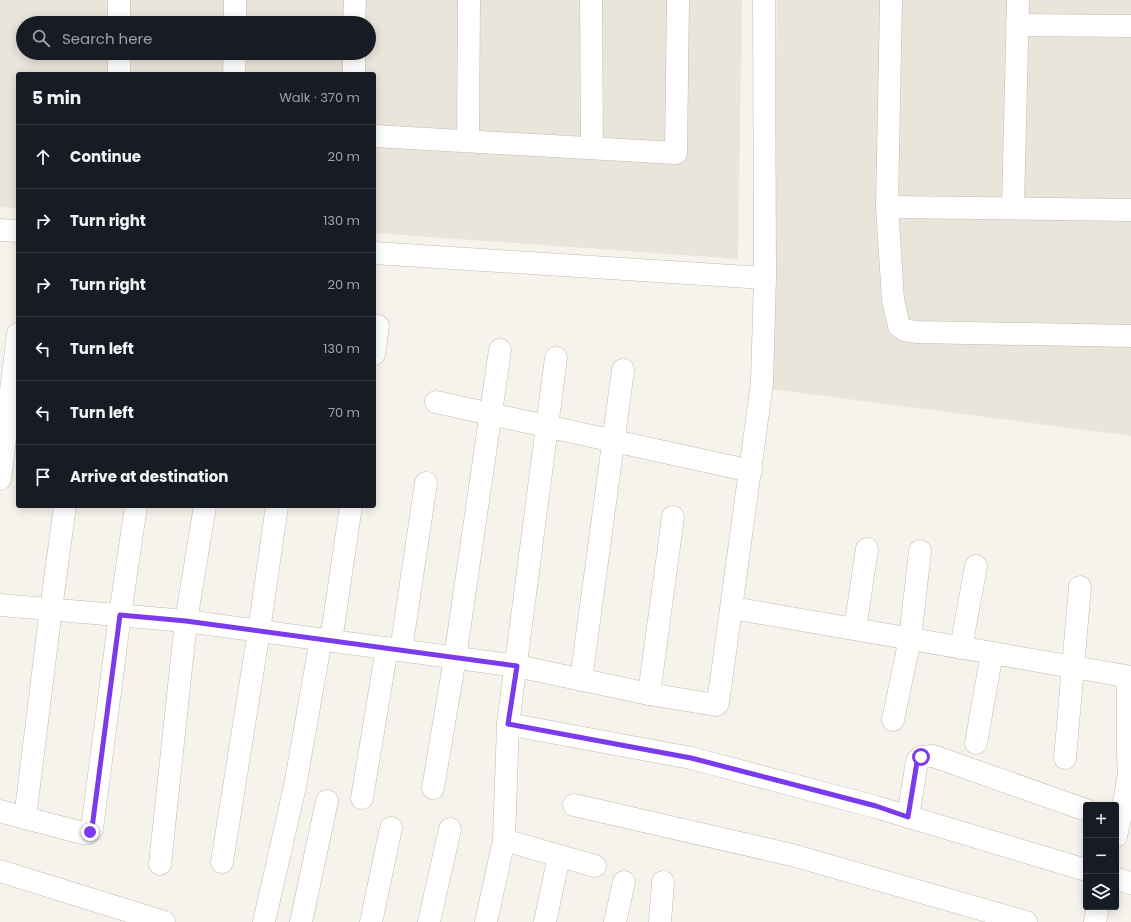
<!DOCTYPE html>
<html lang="en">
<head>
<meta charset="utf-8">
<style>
  body { margin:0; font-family:Poppins,sans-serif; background:#20242c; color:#f1f3f6 }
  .controls { position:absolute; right:12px; bottom:12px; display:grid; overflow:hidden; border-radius:4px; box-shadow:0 2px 10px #0003 }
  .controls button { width:36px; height:36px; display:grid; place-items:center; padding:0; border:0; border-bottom:1px solid #363941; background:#171b24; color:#f1f3f6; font:20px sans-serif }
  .stop { position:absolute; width:12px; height:12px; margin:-9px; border:3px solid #7c3aed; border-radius:50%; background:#fff }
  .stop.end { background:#7c3aed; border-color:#fff; box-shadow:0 1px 4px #0008 }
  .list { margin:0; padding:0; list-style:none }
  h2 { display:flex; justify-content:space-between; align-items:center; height:52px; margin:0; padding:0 16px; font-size:17px }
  h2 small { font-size:13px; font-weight:400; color:#9ea1a6 }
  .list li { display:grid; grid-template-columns:26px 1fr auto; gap:12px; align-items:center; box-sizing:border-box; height:64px; padding:0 16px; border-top:1px solid #363941 }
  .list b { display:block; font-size:15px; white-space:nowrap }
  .list em { font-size:13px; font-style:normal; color:#9ea1a6 }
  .icon { flex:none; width:22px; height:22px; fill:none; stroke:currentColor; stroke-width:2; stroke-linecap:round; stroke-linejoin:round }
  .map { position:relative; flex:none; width:1131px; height:922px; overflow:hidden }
  .search { position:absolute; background:#171b24; box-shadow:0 2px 10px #0003; left:16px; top:16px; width:360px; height:44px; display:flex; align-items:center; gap:10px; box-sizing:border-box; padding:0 14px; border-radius:22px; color:#9ea1a6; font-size:15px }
  .panel { position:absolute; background:#171b24; box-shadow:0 2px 10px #0003; left:16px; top:72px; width:360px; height:436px; border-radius:4px }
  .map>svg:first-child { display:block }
  .residential { fill:#eae5da; fill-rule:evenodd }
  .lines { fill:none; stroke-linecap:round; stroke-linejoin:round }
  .minor-casing { stroke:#c2bbae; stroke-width:23 }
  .minor { stroke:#fff; stroke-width:22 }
  .route { stroke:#7c3aed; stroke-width:5 }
</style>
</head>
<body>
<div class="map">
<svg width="1131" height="922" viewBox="0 0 1131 922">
  <rect width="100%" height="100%" fill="#f6f3ec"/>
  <g class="residential">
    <path d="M 0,0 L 742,0 L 738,259 L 374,233 L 374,74 L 18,74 L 18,208 L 0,207 ZM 23,23 L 369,23 L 369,53 L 23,53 Z"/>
    <polygon points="777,0 1131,0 1131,436 771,389"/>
  </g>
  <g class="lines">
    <g class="minor-casing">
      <g id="minor">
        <polyline points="119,0 119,23"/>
        <polyline points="591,0 592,148"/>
        <polyline points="891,0 887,207 893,300 899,326 904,330 916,332 1131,336"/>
        <polyline points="235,23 235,0"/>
        <polyline points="354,23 355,0"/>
        <polyline points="1017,25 1131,26"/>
        <polyline points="119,53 119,74"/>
        <polyline points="234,74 235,53"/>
        <polyline points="354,74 354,53"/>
        <polyline points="374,136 676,153 678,0"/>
        <polyline points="468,141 469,0"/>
        <polyline points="887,207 1131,210"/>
        <polyline points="1013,208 1018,0"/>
        <polyline points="0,230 18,231"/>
        <polyline points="374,253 765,278"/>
        <polyline points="374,354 378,326"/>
        <polyline points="436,402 751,471"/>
        <polyline points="0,479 18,334"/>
        <polyline points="0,605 186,621 517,666 649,694 716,705 718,703 762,383 765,278 764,0"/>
        <polyline points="732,608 1131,677"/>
        <polyline points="855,629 867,549"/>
        <polyline points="331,641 351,506"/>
        <polyline points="961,648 976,566"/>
        <polyline points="401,650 426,483"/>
        <polyline points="581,680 623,370"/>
        <polyline points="649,694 673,517"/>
        <polyline points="893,720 910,639 920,551"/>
        <polyline points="508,724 691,758 876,807 1086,870"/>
        <polyline points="976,743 992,653"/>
        <polyline points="1065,758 1080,587"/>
        <polyline points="433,788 455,658 500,350"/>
        <polyline points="362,798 387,648"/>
        <polyline points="574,805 792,855 1026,922"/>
        <polyline points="0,811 25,818 83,833 88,833 92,829 120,615 136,506"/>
        <polyline points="908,817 917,761 921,757 933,756 1086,810"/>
        <polyline points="25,818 51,609 65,506"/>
        <polyline points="1116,836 1125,797 1129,773 1128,755 1128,677"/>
        <polyline points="504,840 595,866"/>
        <polyline points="222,862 259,631 277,506"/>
        <polyline points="160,864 186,621 205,506"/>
        <polyline points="0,871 164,922"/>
        <polyline points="1116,879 1131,883"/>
        <polyline points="264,922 295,786 321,639"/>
        <polyline points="301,922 327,801"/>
        <polyline points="371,922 391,828"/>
        <polyline points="429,922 450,829"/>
        <polyline points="486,922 504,840 508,724 556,358"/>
        <polyline points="545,922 559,856"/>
        <polyline points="615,922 624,882"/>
        <polyline points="660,922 663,882"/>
        <polyline points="1095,922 1098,907"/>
      </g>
    </g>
    <use href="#minor" class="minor"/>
  </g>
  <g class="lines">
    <polyline class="route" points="90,832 92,828 120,615 186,621 517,666 508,724 691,758 876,806 908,817 917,762 921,757"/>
  </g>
</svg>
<div class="controls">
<button>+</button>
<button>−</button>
<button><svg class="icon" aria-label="layers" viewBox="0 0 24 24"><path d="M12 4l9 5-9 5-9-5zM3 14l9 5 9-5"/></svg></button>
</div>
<div class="stop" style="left:921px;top:757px"></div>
<div class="stop end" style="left:90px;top:832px"></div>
<div class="search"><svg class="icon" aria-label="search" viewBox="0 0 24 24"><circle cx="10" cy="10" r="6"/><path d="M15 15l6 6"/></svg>Search here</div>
<section class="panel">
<h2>5 min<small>Walk · 370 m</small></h2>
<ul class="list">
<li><svg class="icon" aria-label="ahead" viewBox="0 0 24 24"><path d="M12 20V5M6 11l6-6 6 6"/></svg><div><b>Continue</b></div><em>20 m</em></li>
<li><svg class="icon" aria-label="right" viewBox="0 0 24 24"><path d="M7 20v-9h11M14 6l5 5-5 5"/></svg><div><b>Turn right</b></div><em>130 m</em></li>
<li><svg class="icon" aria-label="right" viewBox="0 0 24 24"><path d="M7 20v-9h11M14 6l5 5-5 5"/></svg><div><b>Turn right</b></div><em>20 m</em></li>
<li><svg class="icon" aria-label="left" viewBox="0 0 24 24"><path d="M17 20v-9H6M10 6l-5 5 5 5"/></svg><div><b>Turn left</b></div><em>130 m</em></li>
<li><svg class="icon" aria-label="left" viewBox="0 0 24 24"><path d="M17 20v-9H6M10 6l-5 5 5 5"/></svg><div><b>Turn left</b></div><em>70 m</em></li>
<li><svg class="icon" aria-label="arrive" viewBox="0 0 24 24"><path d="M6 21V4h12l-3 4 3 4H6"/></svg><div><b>Arrive at destination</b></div></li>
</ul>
</section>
</div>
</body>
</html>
